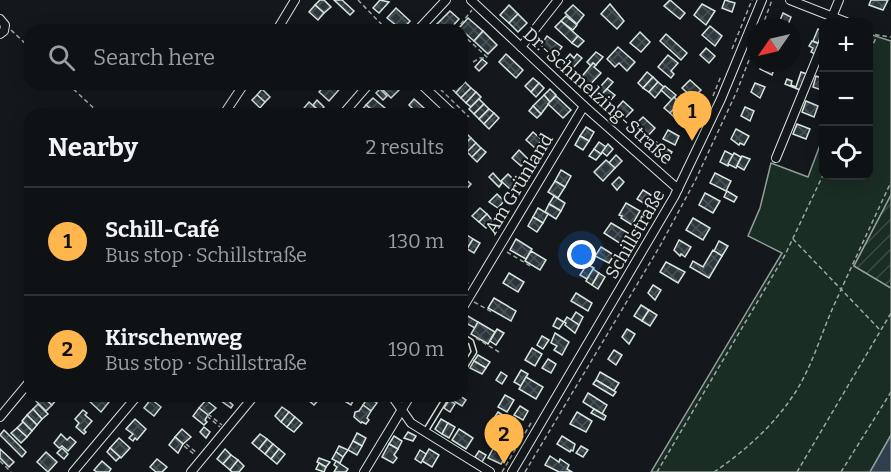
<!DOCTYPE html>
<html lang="en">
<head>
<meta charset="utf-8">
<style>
  body { margin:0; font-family:Bitter,serif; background:#1d2022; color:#f1f3f6 }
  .controls { position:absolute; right:18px; top:18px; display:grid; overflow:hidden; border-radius:12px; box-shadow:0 3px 15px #0003 }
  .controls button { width:54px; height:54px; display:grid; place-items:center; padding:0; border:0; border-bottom:2px solid #2f3234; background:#0f1215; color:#f1f3f6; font:30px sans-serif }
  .compass { position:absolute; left:747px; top:18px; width:54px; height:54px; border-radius:50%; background:#0f1215; box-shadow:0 3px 15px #0003; rotate:236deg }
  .you { position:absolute; left:582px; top:255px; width:21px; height:21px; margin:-15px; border:4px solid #fff; border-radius:50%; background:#1a73e8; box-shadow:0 0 0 9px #1a73e833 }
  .badge { display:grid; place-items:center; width:39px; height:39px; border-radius:50%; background:#ffb74d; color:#111; font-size:20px; font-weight:700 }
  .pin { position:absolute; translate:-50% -50px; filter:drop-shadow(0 2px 3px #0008) }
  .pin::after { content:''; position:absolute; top:32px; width:21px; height:18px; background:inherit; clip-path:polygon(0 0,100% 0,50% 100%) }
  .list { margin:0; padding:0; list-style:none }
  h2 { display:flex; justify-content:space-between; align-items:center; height:78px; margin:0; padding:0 24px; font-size:26px }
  h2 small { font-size:20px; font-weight:400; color:#9b9ea0 }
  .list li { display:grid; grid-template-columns:39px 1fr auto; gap:18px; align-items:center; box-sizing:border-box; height:108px; padding:0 24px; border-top:2px solid #2f3234 }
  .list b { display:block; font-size:22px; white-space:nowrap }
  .list p { margin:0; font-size:20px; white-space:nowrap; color:#9b9ea0 }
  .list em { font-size:20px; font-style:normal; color:#9b9ea0 }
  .icon { flex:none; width:33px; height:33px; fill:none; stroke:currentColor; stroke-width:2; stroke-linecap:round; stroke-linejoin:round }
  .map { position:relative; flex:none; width:891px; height:472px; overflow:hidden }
  .search { position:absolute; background:#0f1215; box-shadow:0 3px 15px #0003; left:24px; top:24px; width:444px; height:66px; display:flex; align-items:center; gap:15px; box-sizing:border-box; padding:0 21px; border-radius:18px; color:#9b9ea0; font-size:22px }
  .panel { position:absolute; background:#0f1215; box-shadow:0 3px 15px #0003; left:24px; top:108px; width:444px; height:294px; border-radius:18px }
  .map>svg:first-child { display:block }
  .green { fill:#1a2d24; stroke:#939e99; stroke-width:1.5 }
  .garden { fill:url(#garden-furrows); stroke:#939e99; stroke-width:1.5 }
  .water { fill:#2f3f4d; stroke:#939e99; stroke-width:1.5 }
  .building { fill:url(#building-cross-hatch); stroke:#d8e6dc; stroke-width:1.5 }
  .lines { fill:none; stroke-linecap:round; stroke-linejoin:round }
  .service-casing { stroke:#d8e6dc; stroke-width:7 }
  .minor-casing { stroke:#d8e6dc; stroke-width:10 }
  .path { stroke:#9da8a2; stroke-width:1.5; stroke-dasharray:4.5 3; stroke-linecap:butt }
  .service { stroke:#14181c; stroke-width:4 }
  .minor { stroke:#14181c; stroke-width:8 }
  .labels { text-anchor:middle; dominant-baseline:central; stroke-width:4.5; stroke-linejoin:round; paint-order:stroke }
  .street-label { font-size:18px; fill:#d8e6dc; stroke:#14181c }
</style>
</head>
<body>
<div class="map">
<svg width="891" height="472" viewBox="0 0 891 472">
  <defs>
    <pattern id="garden-furrows" width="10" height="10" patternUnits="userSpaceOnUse" patternTransform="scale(1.5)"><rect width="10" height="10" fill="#1a2d24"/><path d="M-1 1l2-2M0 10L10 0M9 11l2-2" fill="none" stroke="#3b4b43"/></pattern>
    <pattern id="building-cross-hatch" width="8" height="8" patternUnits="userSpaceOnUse" patternTransform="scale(1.5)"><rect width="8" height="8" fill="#2c363c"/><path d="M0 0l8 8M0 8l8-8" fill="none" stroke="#4a5358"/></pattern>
  </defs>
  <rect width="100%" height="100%" fill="#14181c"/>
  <polygon class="green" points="869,34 891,41 891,195 854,266 891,288 891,435 870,472 651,472 782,253 748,236 760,208 771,163 808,177 823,137 824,176 868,176"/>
  <polygon class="garden" points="891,195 891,288 854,266"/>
  <polygon class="water" points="891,435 891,472 870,472"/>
  <g class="building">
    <polygon points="320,0 324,0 331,7 324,13 315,5"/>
    <polygon points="334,0 342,0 354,11 350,15"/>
    <polygon points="380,0 389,2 379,13 373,8"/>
    <polygon points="670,0 685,13 680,19 664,6"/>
    <polygon points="725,0 735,3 732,12 722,8"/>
    <polygon points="871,0 888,0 883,10 869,5"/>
    <polygon points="610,4 624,21 617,29 601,14"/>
    <polygon points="702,4 715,11 706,25 694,15"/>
    <polygon points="315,5 324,13 318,20 309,12"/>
    <polygon points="509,5 518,14 509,23 500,15"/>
    <polygon points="573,5 584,15 577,24 565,13"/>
    <polygon points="396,8 410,21 402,30 387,18"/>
    <polygon points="450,11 459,19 449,30 441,30 436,25"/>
    <polygon points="783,13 791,17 787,27 779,23"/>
    <polygon points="518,14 527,23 518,32 509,23"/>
    <polygon points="566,16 577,25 573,30 561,21"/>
    <polygon points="468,18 483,31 474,41 459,28"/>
    <polygon points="561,21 578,36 572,43 555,27"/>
    <polygon points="710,26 722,36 715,46 702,35"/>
    <polygon points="818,29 823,31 818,43 813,41"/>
    <polygon points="483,31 497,45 488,54 474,41"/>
    <polygon points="640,32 650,42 641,52 630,43"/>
    <polygon points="666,34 687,53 681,60 660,41"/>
    <polygon points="547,36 562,47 555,56 541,45"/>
    <polygon points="578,36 584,41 578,47 572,43"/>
    <polygon points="812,41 819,44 815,54 811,52 813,48 809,46"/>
    <polygon points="618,47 635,62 627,71 619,63 615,67 607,59"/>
    <polygon points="706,48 715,56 709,63 700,55"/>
    <polygon points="596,52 603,57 596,65 593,63 591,66 587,62"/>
    <polygon points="506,54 523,70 516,78 499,62"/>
    <polygon points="570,54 574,58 577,54 582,58 571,70 563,62"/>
    <polygon points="668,55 678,63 671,71 674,74 671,78 658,67"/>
    <polygon points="482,59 487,63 479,71 475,67"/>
    <polygon points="593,63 596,65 594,67 601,73 586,89 578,81"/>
    <polygon points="763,63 776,63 772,75 760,69"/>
    <polygon points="647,72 653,77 643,88 638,83"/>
    <polygon points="801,72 807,74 800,90 785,84 787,79 792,81 791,85 796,87"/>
    <polygon points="816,76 824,79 824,91 813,87"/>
    <polygon points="653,77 658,82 649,92 643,88"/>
    <polygon points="533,78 539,83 531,92 525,86"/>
    <polygon points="608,78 613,82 599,98 594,94"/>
    <polygon points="462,80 465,82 456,93 451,88 454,84 462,84"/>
    <polygon points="690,80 701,90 693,98 682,88"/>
    <polygon points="465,82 471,88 461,98 456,93"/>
    <polygon points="658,82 664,87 655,98 649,92"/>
    <polygon points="539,83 544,88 536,97 531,92"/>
    <polygon points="755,83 765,87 760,98 751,92"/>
    <polygon points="326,84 344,84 329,101 319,92"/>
    <polygon points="385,84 394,84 400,89 391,98 381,88"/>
    <polygon points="665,86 676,95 672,100 661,90"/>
    <polygon points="471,88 476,92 466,103 461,98"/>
    <polygon points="262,89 270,97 265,102 257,95"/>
    <polygon points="380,89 387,96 383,100 376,93"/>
    <polygon points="550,89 556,95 550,102 544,95"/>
    <polygon points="607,89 615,95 609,102 601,95"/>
    <polygon points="476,92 481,97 471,107 466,103"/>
    <polygon points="257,95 265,102 260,108 252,100"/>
    <polygon points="544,95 550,102 541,114 533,106"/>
    <polygon points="556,96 571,110 563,118 548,104"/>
    <polygon points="674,97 680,103 670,113 664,108"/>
    <polygon points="373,98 385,108 379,114 377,114 366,105"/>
    <polygon points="414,99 424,108 418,114 409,105"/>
    <polygon points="479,99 484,104 474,114 469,109"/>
    <polygon points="317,100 324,107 320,112 313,105"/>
    <polygon points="623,101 633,110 626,117 617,108"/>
    <polygon points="806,101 818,106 814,117 802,112"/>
    <polygon points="309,102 320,112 318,114 312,114 304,108"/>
    <polygon points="680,103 685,108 675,118 670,113"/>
    <polygon points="484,104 489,109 479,119 474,114"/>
    <polygon points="366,105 377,114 365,114 361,111"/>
    <polygon points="533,106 541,114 537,118 529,111"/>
    <polygon points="745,107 754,111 750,121 741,116"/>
    <polygon points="685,108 691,113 681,124 675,118"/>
    <polygon points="489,109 494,113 484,124 479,119"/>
    <polygon points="494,113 499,118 489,129 484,124"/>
    <polygon points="643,117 655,128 647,137 634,126"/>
    <polygon points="797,124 810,129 806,139 793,134"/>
    <polygon points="586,127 594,132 589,141 580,136"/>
    <polygon points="736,129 749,136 744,145 740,143 739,145 731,139"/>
    <polygon points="668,130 679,136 675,145 663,139"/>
    <polygon points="533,132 542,140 535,148 526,140"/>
    <polygon points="466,133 471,138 462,147 462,137"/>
    <polygon points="580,136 589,141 583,150 575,145"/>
    <polygon points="471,138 476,143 467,152 462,147"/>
    <polygon points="599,142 606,147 601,154 594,149"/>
    <polygon points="656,142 672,152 665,162 650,149"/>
    <polygon points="476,143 481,148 472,157 467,152"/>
    <polygon points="608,144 613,149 607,156 602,152"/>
    <polygon points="481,148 486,152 477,162 472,157"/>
    <polygon points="594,149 601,154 596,160 589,156"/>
    <polygon points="519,150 528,159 521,166 512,158"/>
    <polygon points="725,151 733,155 728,166 720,162"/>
    <polygon points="734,153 741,157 736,168 728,164"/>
    <polygon points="616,155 622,161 615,168 609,163"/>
    <polygon points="742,156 750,159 744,170 737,166"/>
    <polygon points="606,160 615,168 603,181 594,172"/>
    <polygon points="561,170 571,176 565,187 555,181"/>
    <polygon points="493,173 502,183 499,187 489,177"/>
    <polygon points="715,173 731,181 726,191 710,183"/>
    <polygon points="508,174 516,182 510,189 501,181"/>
    <polygon points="462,176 471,184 462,194"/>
    <polygon points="619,177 624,182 617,190 612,184"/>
    <polygon points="555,181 565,187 558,198 548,192"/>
    <polygon points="643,190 651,195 645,204 637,199"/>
    <polygon points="727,191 737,197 734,202 724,197"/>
    <polygon points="705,193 720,201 713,213 699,205"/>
    <polygon points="497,194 504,201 498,208 489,202"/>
    <polygon points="554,196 565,203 561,211 549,204"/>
    <polygon points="626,203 640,211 632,225 621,218 622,216 619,215"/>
    <polygon points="549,204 561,211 556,219 545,212"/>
    <polygon points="480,208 487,214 479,222 472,216"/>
    <polygon points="538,208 548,214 543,223 533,217"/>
    <polygon points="487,214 493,221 486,228 479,222"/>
    <polygon points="533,217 543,223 537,232 528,226"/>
    <polygon points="693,218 710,228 703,240 686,230"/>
    <polygon points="611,223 628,233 621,244 604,233"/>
    <polygon points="467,235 473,239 467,249 462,246"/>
    <polygon points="473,239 480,243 474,253 467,249"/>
    <polygon points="516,239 532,249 526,259 510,250"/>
    <polygon points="679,240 691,247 685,257 681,254 680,256 674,250"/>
    <polygon points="719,241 728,246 722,256 714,251"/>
    <polygon points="601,247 614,255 609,263 595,256"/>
    <polygon points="713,250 722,256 709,278 690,267 693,261 703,267"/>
    <polygon points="531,251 546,260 540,270 525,261"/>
    <polygon points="666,262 685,272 678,283 660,272"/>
    <polygon points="587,264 594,268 587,279 580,275"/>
    <polygon points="593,269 599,273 592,285 586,281"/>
    <polygon points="509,273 524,282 518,292 503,283"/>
    <polygon points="599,273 605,277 598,289 592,285"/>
    <polygon points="653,285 661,290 655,300 648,293"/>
    <polygon points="576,293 592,303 588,311 571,301"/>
    <polygon points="494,298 516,311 511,321 488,308"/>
    <polygon points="641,305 649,310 642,321 634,316"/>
    <polygon points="649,310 657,315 650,326 642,321"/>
    <polygon points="576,312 583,317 579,325 571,320"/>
    <polygon points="466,315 478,322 475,328 462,321"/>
    <polygon points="567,317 579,325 575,333 565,325 566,323 564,322"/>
    <polygon points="557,318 564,322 559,329 553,326"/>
    <polygon points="478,322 495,332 488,344 471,334"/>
    <polygon points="497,329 504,333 496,345 490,341"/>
    <polygon points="627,329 635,334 629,344 622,337"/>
    <polygon points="555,333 569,342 562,355 554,350 557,346 551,343"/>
    <polygon points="542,336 549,340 543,349 537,345"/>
    <polygon points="532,348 542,354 535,366 525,360"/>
    <polygon points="614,350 622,355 616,365 608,359"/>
    <polygon points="478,355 490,362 486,368 474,361"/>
    <polygon points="548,359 556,364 551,373 542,368"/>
    <polygon points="474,361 486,368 482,374 470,368"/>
    <polygon points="521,370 528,374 521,386 514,382"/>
    <polygon points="501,372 507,376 502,384 496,380"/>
    <polygon points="600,372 619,383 614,391 596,380"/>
    <polygon points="526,377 543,387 536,399 519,389"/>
    <polygon points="596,380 616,392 613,396 593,384"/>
    <polygon points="588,393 607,405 602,414 583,402"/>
    <polygon points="505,395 514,400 507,412 498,407"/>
    <polygon points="41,396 52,405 46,411 36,401"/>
    <polygon points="42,396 54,396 57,399 52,405"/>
    <polygon points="91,396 102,396 109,402 101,412 88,400"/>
    <polygon points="223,396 233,405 231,408 220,400"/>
    <polygon points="311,396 322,396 314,405 308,400"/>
    <polygon points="346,396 354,399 351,405 343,400"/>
    <polygon points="454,396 460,396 466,400 462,406 452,400"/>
    <polygon points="368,397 377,403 371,411 363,405"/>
    <polygon points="151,399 161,407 154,416 144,408"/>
    <polygon points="206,400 216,408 208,415 199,408"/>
    <polygon points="449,400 455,404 450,412 444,408"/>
    <polygon points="38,404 48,414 42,419 33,409"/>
    <polygon points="363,405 371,411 367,418 369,420 366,424 362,422 361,423 354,417 355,412 359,411"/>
    <polygon points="520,406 528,411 523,420 514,415"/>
    <polygon points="282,407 289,412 281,422 275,416"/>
    <polygon points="199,408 208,415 205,420 207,422 204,425 193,416"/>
    <polygon points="33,409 42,419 37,425 27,415"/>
    <polygon points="594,409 606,416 604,420 591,413"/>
    <polygon points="83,410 87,413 85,415 92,421 84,430 86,432 84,434 76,427 79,423 75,419"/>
    <polygon points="289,412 295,417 287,427 281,422"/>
    <polygon points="498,412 506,417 503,423 494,418"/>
    <polygon points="577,412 592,421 586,432 570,424"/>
    <polygon points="27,415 37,425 32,431 22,421"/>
    <polygon points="295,417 302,423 294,432 287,427"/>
    <polygon points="135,419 146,429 137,440 135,438 133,441 129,438 133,434 126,429"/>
    <polygon points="441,419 448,423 442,434 435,429"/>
    <polygon points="23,422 32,431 27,437 17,428"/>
    <polygon points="448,423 455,427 449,438 442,434"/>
    <polygon points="204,427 210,432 206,438 200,432"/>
    <polygon points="508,427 516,431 510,442 502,437"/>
    <polygon points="17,428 27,437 21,443 11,433"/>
    <polygon points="182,429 191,437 183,444 175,437"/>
    <polygon points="459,429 473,438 466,449 452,440"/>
    <polygon points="4,430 26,452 22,457 0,435"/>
    <polygon points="408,432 416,436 413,441 404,438"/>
    <polygon points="357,433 366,438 362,446 353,441"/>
    <polygon points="61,434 67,440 70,437 76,442 68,451 62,446 59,448 54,443"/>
    <polygon points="260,434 267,439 259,449 252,443"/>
    <polygon points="394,436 402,441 398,449 389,444"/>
    <polygon points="562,436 575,444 573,451 571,450 570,452 557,444"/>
    <polygon points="175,437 183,444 178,453 169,445"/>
    <polygon points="119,438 130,448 121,458 110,448"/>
    <polygon points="267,439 273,444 265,454 259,449"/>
    <polygon points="353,441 362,446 357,455 348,450"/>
    <polygon points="273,444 279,449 271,459 265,454"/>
    <polygon points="389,444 398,449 394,455 397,458 393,463 382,457"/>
    <polygon points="495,445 504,451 502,455 505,457 501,464 488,458"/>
    <polygon points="339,446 348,450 343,457 336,452"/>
    <polygon points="581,446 588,450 583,457 576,453"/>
    <polygon points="62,448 68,454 64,459 57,453"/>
    <polygon points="110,448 120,457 116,461 107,452"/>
    <polygon points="0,449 14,462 9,467 0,458"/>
    <polygon points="225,449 231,455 223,464 217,459"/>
    <polygon points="279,449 285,454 277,464 271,459"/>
    <polygon points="429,449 439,455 432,467 422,461"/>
    <polygon points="420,450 426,454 421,463 415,459"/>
    <polygon points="479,451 486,455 482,462 475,457"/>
    <polygon points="46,452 57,462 48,472 37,462"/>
    <polygon points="336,452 343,457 340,463 332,459"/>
    <polygon points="231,455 238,460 230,470 223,464"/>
    <polygon points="550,456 559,462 560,459 569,465 567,469 572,472 559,472 545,465"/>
    <polygon points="319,458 330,462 326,467 317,462"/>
    <polygon points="157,459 167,467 162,472 156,472 150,467"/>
    <polygon points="238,460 244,466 239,472 232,472 230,470"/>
    <polygon points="102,461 111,469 109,472 97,472 94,470"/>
    <polygon points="336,461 348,469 346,472 334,472 337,467 334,465"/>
    <polygon points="319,463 326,467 324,472 316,469"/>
  </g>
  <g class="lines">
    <g class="service-casing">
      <g id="service">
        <polyline points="462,336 471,342 474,352 462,371"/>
        <polyline points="425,432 447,396"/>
      </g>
    </g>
    <g class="minor-casing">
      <g id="minor">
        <polyline points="471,0 584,106 678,189"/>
        <polyline points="790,0 846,22"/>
        <polyline points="832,17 839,0"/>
        <polyline points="0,19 5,25 4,31 0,34"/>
        <polyline points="277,30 295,0"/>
        <polyline points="418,30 446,0"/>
        <polyline points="521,47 558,0"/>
        <polyline points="421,84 453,114"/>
        <polyline points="224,114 244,84"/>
        <polyline points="343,114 369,84"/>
        <polyline points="776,158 824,41"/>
        <polyline points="462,309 584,106"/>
        <polyline points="392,396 411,423 490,472"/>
        <polyline points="0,417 30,381"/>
        <polyline points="73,472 137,396"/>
        <polyline points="191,472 254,396"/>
        <polyline points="364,472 410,396"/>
        <polyline points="512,472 674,197 721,99 762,0"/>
      </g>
    </g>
    <g class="path">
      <polyline points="358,0 387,30"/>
      <polyline points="762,27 772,0"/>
      <polyline points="11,30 30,48"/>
      <polyline points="456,30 472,10"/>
      <polyline points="868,32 877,35 891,37"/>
      <polyline points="462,34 488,58"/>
      <polyline points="732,49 752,0"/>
      <polyline points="868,57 877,35"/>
      <polyline points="473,62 480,58 487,58"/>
      <polyline points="68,84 100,114"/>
      <polyline points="435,84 469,117"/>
      <polyline points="713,96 721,76"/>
      <polyline points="793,239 881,331"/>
      <polyline points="507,252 532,267"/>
      <polyline points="462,279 469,283"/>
      <polyline points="474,302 492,312"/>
      <polyline points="476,338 499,352"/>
      <polyline points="377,400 384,401"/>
      <polyline points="208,414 222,425"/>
      <polyline points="207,416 220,427"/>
      <polyline points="186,444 197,453"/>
      <polyline points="184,446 195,455"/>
      <polyline points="0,461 11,472"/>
      <polyline points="502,472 531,423"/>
      <polyline points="525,472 660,246 695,181 737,91 756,42"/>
      <polyline points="657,472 785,255 824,173"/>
      <path d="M 714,472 C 747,450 778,421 798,388 C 814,361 822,331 835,303 C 853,263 872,223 891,182"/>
      <polyline points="797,472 891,313"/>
      <polyline points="841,472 891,392"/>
    </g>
    <use href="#service" class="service"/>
    <use href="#minor" class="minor"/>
  </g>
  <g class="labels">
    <g class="street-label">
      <text transform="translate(598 96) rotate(42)">Dr.-Schmelzing-Straße</text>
      <text transform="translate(519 184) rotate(-59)">Am Grünland</text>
      <text transform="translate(635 234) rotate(-60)">Schillstraße</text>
    </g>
  </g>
</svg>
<div class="controls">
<button>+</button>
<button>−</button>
<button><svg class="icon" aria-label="locate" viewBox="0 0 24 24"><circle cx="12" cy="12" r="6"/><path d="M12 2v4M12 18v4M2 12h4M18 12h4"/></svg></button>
</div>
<svg class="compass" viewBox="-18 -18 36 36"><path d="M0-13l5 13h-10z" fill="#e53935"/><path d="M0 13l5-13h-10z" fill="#9b9ea0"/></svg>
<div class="you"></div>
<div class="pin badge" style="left:692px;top:141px">1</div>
<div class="pin badge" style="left:504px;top:464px">2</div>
<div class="search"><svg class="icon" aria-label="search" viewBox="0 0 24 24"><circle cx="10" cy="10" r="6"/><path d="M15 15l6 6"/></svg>Search here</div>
<section class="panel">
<h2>Nearby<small>2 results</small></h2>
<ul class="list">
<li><span class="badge">1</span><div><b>Schill-Café</b><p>Bus stop · Schillstraße</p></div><em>130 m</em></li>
<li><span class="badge">2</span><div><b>Kirschenweg</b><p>Bus stop · Schillstraße</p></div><em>190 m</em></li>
</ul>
</section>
</div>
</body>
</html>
